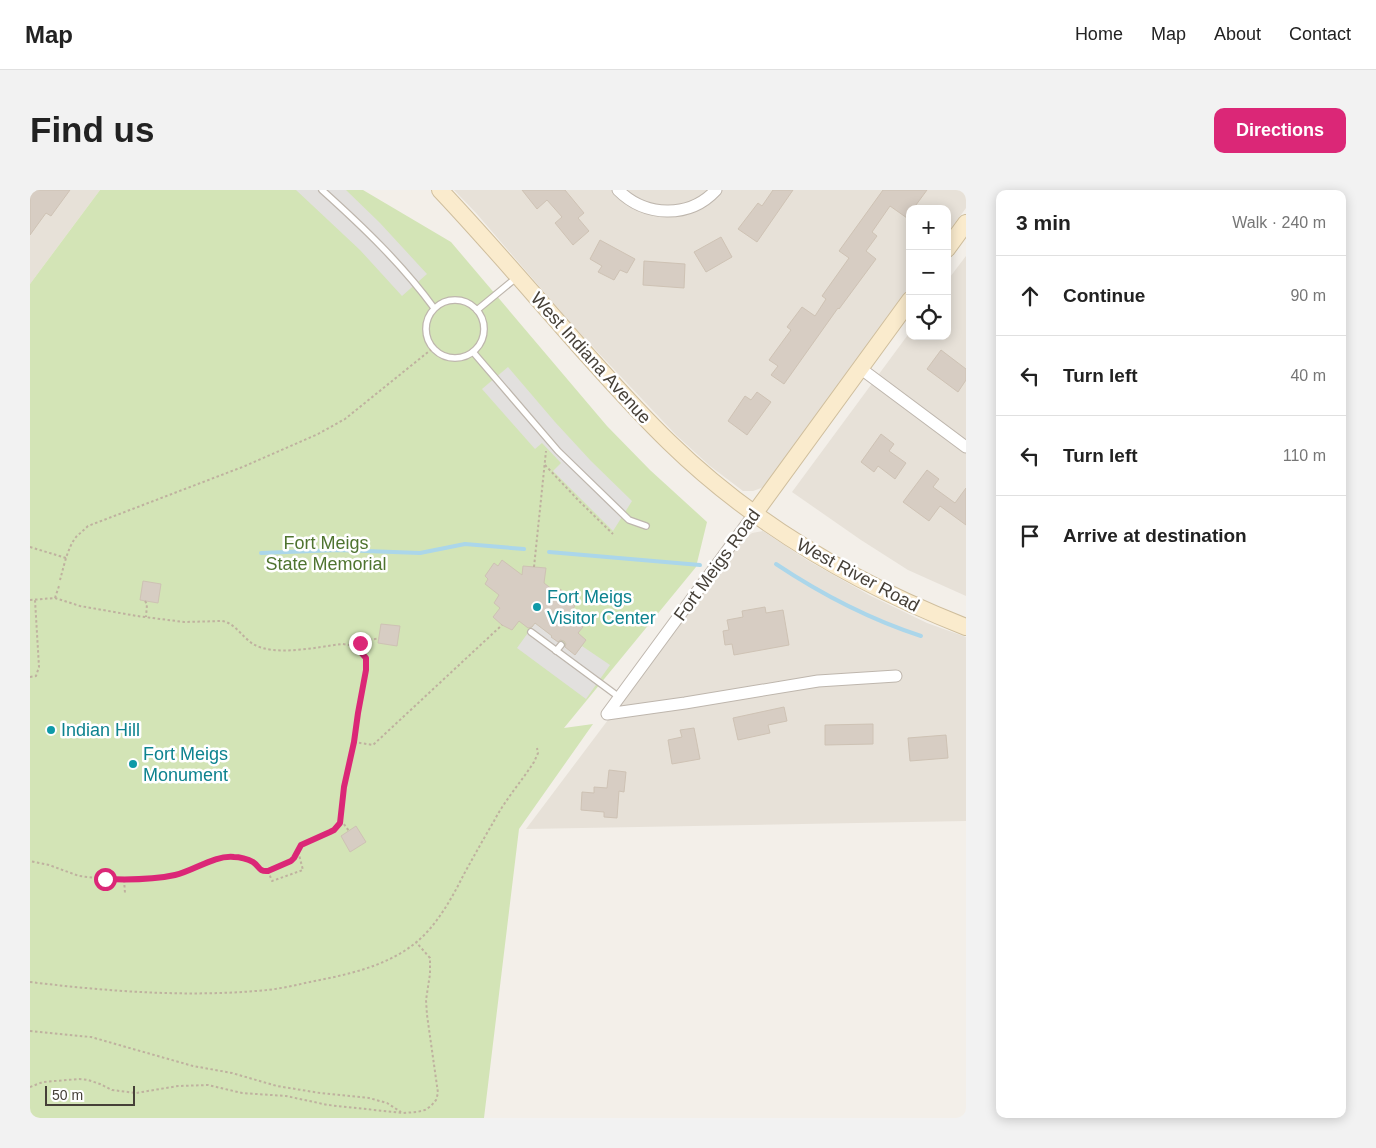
<!DOCTYPE html>
<html lang="en">
<head>
<meta charset="utf-8">
<style>
  body { margin:0; font-family:Helvetica,sans-serif; background:#f2f2f2; color:#222 }
  .controls { position:absolute; right:15px; top:15px; display:grid; overflow:hidden; border-radius:10px; box-shadow:0 2px 12px #0003 }
  .controls button { width:45px; height:45px; display:grid; place-items:center; padding:0; border:0; border-bottom:1px solid #e0e0e0; background:#fff; color:#222; font:25px sans-serif }
  .scale { position:absolute; left:15px; bottom:12px; width:90px; box-sizing:border-box; padding-left:5px; border:2px solid #464038; border-top:0; font-size:14px; line-height:18px; white-space:nowrap; color:#464038; -webkit-text-stroke:4px #fff; paint-order:stroke }
  .stop { position:absolute; width:15px; height:15px; margin:-11px; border:4px solid #db2777; border-radius:50%; background:#fff }
  .stop.end { background:#db2777; border-color:#fff; box-shadow:0 1px 5px #0008 }
  .list { margin:0; padding:0; list-style:none }
  h2 { display:flex; justify-content:space-between; align-items:center; height:65px; margin:0; padding:0 20px; font-size:21px }
  h2 small { font-size:16px; font-weight:400; color:#767676 }
  .list li { display:grid; grid-template-columns:32px 1fr auto; gap:15px; align-items:center; box-sizing:border-box; height:80px; padding:0 20px; border-top:1px solid #e0e0e0 }
  .list b { display:block; font-size:19px; white-space:nowrap }
  .list em { font-size:16px; font-style:normal; color:#767676 }
  .icon { flex:none; width:28px; height:28px; fill:none; stroke:currentColor; stroke-width:2; stroke-linecap:round; stroke-linejoin:round }
  .map { position:relative; flex:none; width:936px; height:928px; overflow:hidden; border-radius:10px }
  header { display:flex; align-items:center; gap:30px; box-sizing:border-box; height:70px; padding:0 25px; background:#fff; border-bottom:1px solid #e0e0e0 }
  header strong { font-size:24px }
  nav { display:flex; gap:28px; margin-inline-start:auto; font-size:18px }
  .intro { display:flex; align-items:center; justify-content:space-between; box-sizing:border-box; height:120px; padding:0 30px }
  h1 { margin:0; font-size:35px }
  .button { padding:12px 22px; border-radius:10px; background:#db2777; color:#fff; font-size:18px; font-weight:700 }
  main { display:flex; gap:30px; padding:0 30px }
  aside { flex:1; background:#fff; border-radius:10px; box-shadow:0 2px 12px #0003 }
  .map>svg:first-child { display:block }
  .residential { fill:#e7e1d8 }
  .green { fill:#d3e4b6 }
  .parking { fill:#e2e0de }
  .lines { fill:none; stroke-linecap:round; stroke-linejoin:round }
  .stream { stroke:#abd6ea; stroke-width:4 }
  .building { fill:#d7cdc3; stroke:#cec2b4 }
  .lane-casing { stroke:#beb6ad; stroke-width:8 }
  .street-casing { stroke:#beb6ad; stroke-width:13 }
  .secondary-casing { stroke:#cfbe9d; stroke-width:18 }
  .path { stroke:#bfb19f; stroke-width:2; stroke-dasharray:2.5 2.5; stroke-linecap:butt }
  .lane { stroke:#fff; stroke-width:5.5 }
  .street { stroke:#fff; stroke-width:11 }
  .secondary { stroke:#faebcd; stroke-width:16 }
  .route { stroke:#db2777; stroke-width:6 }
  .culture-dot { fill:#0f9aa8; stroke:#fff; stroke-width:2 }
  .labels { text-anchor:middle; dominant-baseline:central; stroke-width:5; stroke-linejoin:round; paint-order:stroke }
  .street-label { font-size:18px; fill:#464038; stroke:#fff }
  .park-label { font-size:18px; fill:#4f7430; stroke:#fff }
  .culture-label { font-size:18px; fill:#0d838f; stroke:#fff; text-anchor:start }
</style>
</head>
<body>
<header>
<strong>Map</strong>
<nav><a>Home</a><a>Map</a><a>About</a><a>Contact</a></nav>
</header>
<div class="intro"><h1>Find us</h1><a class="button">Directions</a></div>
<main>
<div class="map">
<svg width="936" height="928" viewBox="0 0 936 928">
  <rect width="100%" height="100%" fill="#f3efe9"/>
  <g class="residential">
    <polygon points="0,0 70,0 0,94"/>
    <polygon points="424,0 936,0 936,18 917,44 917,19 880,19 880,96 734,297 723,301 713,301 680,276 646,245 546,139 446,23"/>
    <polygon points="936,66 936,406 878,380 831,350 762,302 880,142 880,146 917,146 917,91"/>
    <polygon points="733,341 777,370 839,405 897,433 936,447 936,631 496,639 714,349 722,343"/>
  </g>
  <polygon class="green" points="70,0 333,0 421,52 577,236 620,280 677,332 666,377 534,538 563,534 489,639 454,928 0,928 0,94"/>
  <g class="parking">
    <polygon points="266,0 316,0 350,33 397,84 372,106 330,60"/>
    <polygon points="478,177 525,232 561,271 602,311 583,341 523,281 531,273 512,253 505,259 452,199"/>
    <polygon points="505,433 522,446 522,447 545,464 552,456 580,475 556,509 487,458"/>
  </g>
  <g class="lines">
    <g class="stream">
      <polyline points="519,362 670,375"/>
      <polyline points="231,363 309,360 390,363 435,354 494,359"/>
      <path d="M 746,374 C 791,404 839,429 891,446"/>
    </g>
  </g>
  <g class="building">
    <polygon points="0,0 40,0 21,26 16,23 0,45"/>
    <polygon points="492,0 535,0 554,23 548,28 559,41 543,55 525,33 532,27 517,10 507,19"/>
    <polygon points="743,0 763,0 727,52 708,39 728,13 732,16"/>
    <polygon points="853,0 897,0 883,19 880,19 880,24 877,28 860,16 842,42 847,46 836,61 846,69 809,119 808,118 754,194 741,185 748,176 739,170 761,140 757,137 772,117 785,126 796,109 792,106 819,68 809,61"/>
    <polygon points="691,47 702,67 676,82 664,62"/>
    <polygon points="570,50 605,69 597,83 590,80 584,90 568,82 572,76 560,69"/>
    <polygon points="614,71 655,74 654,98 613,95"/>
    <polygon points="911,160 936,179 936,190 928,202 897,179"/>
    <polygon points="727,202 741,212 717,245 698,231 715,206 721,210"/>
    <polygon points="851,244 864,254 859,261 876,273 865,289 848,276 844,282 831,272"/>
    <polygon points="897,280 909,289 903,297 925,313 936,298 936,335 910,316 899,331 873,312"/>
    <polygon points="472,370 492,385 493,376 516,378 514,393 527,403 530,399 542,408 540,412 545,416 537,426 553,437 548,443 556,450 545,465 535,457 536,454 534,451 530,450 528,452 521,447 522,446 505,433 502,437 498,438 489,431 482,440 472,435 463,427 470,418 464,413 469,405 455,394 458,389 455,386 464,373 468,376"/>
    <polygon points="113,391 131,394 128,413 110,410"/>
    <polygon points="735,417 736,423 753,420 759,455 704,465 702,454 695,455 693,441 699,440 697,430 713,427 712,421"/>
    <polygon points="351,434 370,436 367,456 348,453"/>
    <polygon points="754,517 757,531 738,535 740,543 708,550 703,528"/>
    <polygon points="843,534 843,554 795,555 795,535"/>
    <polygon points="664,538 670,569 642,574 638,550 652,547 650,540"/>
    <polygon points="916,545 918,568 880,571 878,548"/>
    <polygon points="579,580 596,582 594,602 589,601 587,628 574,627 574,622 551,620 552,602 564,603 564,597 577,598"/>
    <polygon points="326,636 336,652 320,662 311,646"/>
  </g>
  <g class="lines">
    <g class="lane-casing">
      <g id="lane">
        <path d="M 292,0 C 332,36 372,74 404,118"/>
        <circle cx="425" cy="139" r="29"/>
        <polyline points="447,120 486,88"/>
        <polyline points="443,162 528,261 599,330 616,336"/>
        <polyline points="501,442 589,507"/>
        <polyline points="526,461 531,455"/>
      </g>
    </g>
    <g class="street-casing">
      <g id="street">
        <path d="M 588,0 C 615,27 659,29 686,0"/>
        <polyline points="830,178 936,257"/>
        <polyline points="724,324 577,524 655,513 788,491 866,486"/>
      </g>
    </g>
    <g class="secondary-casing">
      <g id="secondary">
        <path d="M 410,0 C 461,54 509,111 559,167 C 585,196 611,225 639,252 C 724,335 826,394 936,437"/>
        <polyline points="917,59 936,33"/>
        <polyline points="724,324 880,110"/>
      </g>
    </g>
    <g class="path">
      <polyline points="515,275 550,312 583,344"/>
      <polyline points="0,357 36,368"/>
      <polyline points="504,377 516,261"/>
      <path d="M 30,390 C 34,376 37,359 46,347 C 50,343 54,340 58,336 L 215,276 L 288,244 L 315,229 L 403,158"/>
      <polyline points="25,408 29,396"/>
      <path d="M 0,410 L 25,408 L 50,416 L 107,426 L 154,432 L 192,431 C 205,433 212,447 223,454 C 245,467 287,457 312,454 C 323,455 330,458 336,468 L 335,480 L 328,523 L 324,552 L 312,608 L 311,630 L 308,637 L 300,642 L 271,655 L 264,668 L 261,671 L 254,675 L 234,682 L 229,680 L 223,672 L 204,667 L 195,668 L 182,671 L 159,681 L 132,688 L 119,690 L 75,689 L 49,686 L 19,675 L 0,671"/>
      <polyline points="115,411 117,414 116,427"/>
      <polyline points="326,457 333,452 349,448"/>
      <polyline points="0,487 6,486 9,477 5,410"/>
      <polyline points="324,552 343,555 472,435"/>
      <polyline points="311,630 319,641"/>
      <polyline points="238,681 242,691 273,680 268,661"/>
      <polyline points="94,690 95,703"/>
      <path d="M 0,792 C 75,801 151,807 226,801 C 248,800 269,794 290,790 C 329,782 370,772 398,741 C 413,724 424,704 434,684 C 444,666 454,648 464,631 C 475,610 491,592 504,572 L 508,563 L 507,558"/>
      <polyline points="0,841 61,847 96,857 163,876 202,883 247,896 290,903 339,908 357,913 371,922"/>
      <polyline points="0,897 13,892 49,889 58,890 70,894 82,900 106,903 148,896 178,895 212,903 256,906 298,915 373,923 387,922 395,920 401,916 406,910 408,903 397,825 396,810 400,784 400,768 386,752"/>
    </g>
    <use href="#lane" class="lane"/>
    <use href="#street" class="street"/>
    <use href="#secondary" class="secondary"/>
  </g>
  <g class="lines">
    <path class="route" d="M 75,689 C 99,690 122,690 145,685 C 164,681 184,665 204,667 C 209,667 218,669 223,672 C 229,676 229,682 238,681 L 261,671 L 264,668 L 271,655 L 300,642 L 304,640 L 310,633 L 314,597 L 324,552 L 328,523 L 336,480 L 336,468 L 326,457 L 330,453"/>
  </g>
  <g class="culture-dot">
    <circle cx="507" cy="417" r="5"/>
    <circle cx="21" cy="540" r="5"/>
    <circle cx="103" cy="574" r="5"/>
  </g>
  <g class="labels">
    <g class="street-label">
      <text transform="translate(561 168) rotate(48)">West Indiana Avenue</text>
      <text transform="translate(687 375) rotate(-54)">Fort Meigs Road</text>
      <text transform="translate(828 385) rotate(28)">West River Road</text>
    </g>
    <g class="park-label">
      <text x="296" y="353">Fort Meigs<tspan x="296" dy="21">State Memorial</tspan></text>
    </g>
    <g class="culture-label">
      <text x="517" y="407">Fort Meigs<tspan x="517" dy="21">Visitor Center</tspan></text>
      <text x="31" y="540">Indian Hill</text>
      <text x="113" y="564">Fort Meigs<tspan x="113" dy="21">Monument</tspan></text>
    </g>
  </g>
</svg>
<div class="controls">
<button>+</button>
<button>−</button>
<button><svg class="icon" aria-label="locate" viewBox="0 0 24 24"><circle cx="12" cy="12" r="6"/><path d="M12 2v4M12 18v4M2 12h4M18 12h4"/></svg></button>
</div>
<div class="scale">50 m</div>
<div class="stop" style="left:75px;top:689px"></div>
<div class="stop end" style="left:330px;top:453px"></div>
</div>
<aside>
<h2>3 min<small>Walk · 240 m</small></h2>
<ul class="list">
<li><svg class="icon" aria-label="ahead" viewBox="0 0 24 24"><path d="M12 20V5M6 11l6-6 6 6"/></svg><div><b>Continue</b></div><em>90 m</em></li>
<li><svg class="icon" aria-label="left" viewBox="0 0 24 24"><path d="M17 20v-9H6M10 6l-5 5 5 5"/></svg><div><b>Turn left</b></div><em>40 m</em></li>
<li><svg class="icon" aria-label="left" viewBox="0 0 24 24"><path d="M17 20v-9H6M10 6l-5 5 5 5"/></svg><div><b>Turn left</b></div><em>110 m</em></li>
<li><svg class="icon" aria-label="arrive" viewBox="0 0 24 24"><path d="M6 21V4h12l-3 4 3 4H6"/></svg><div><b>Arrive at destination</b></div></li>
</ul>
</aside>
</main>
</body>
</html>
